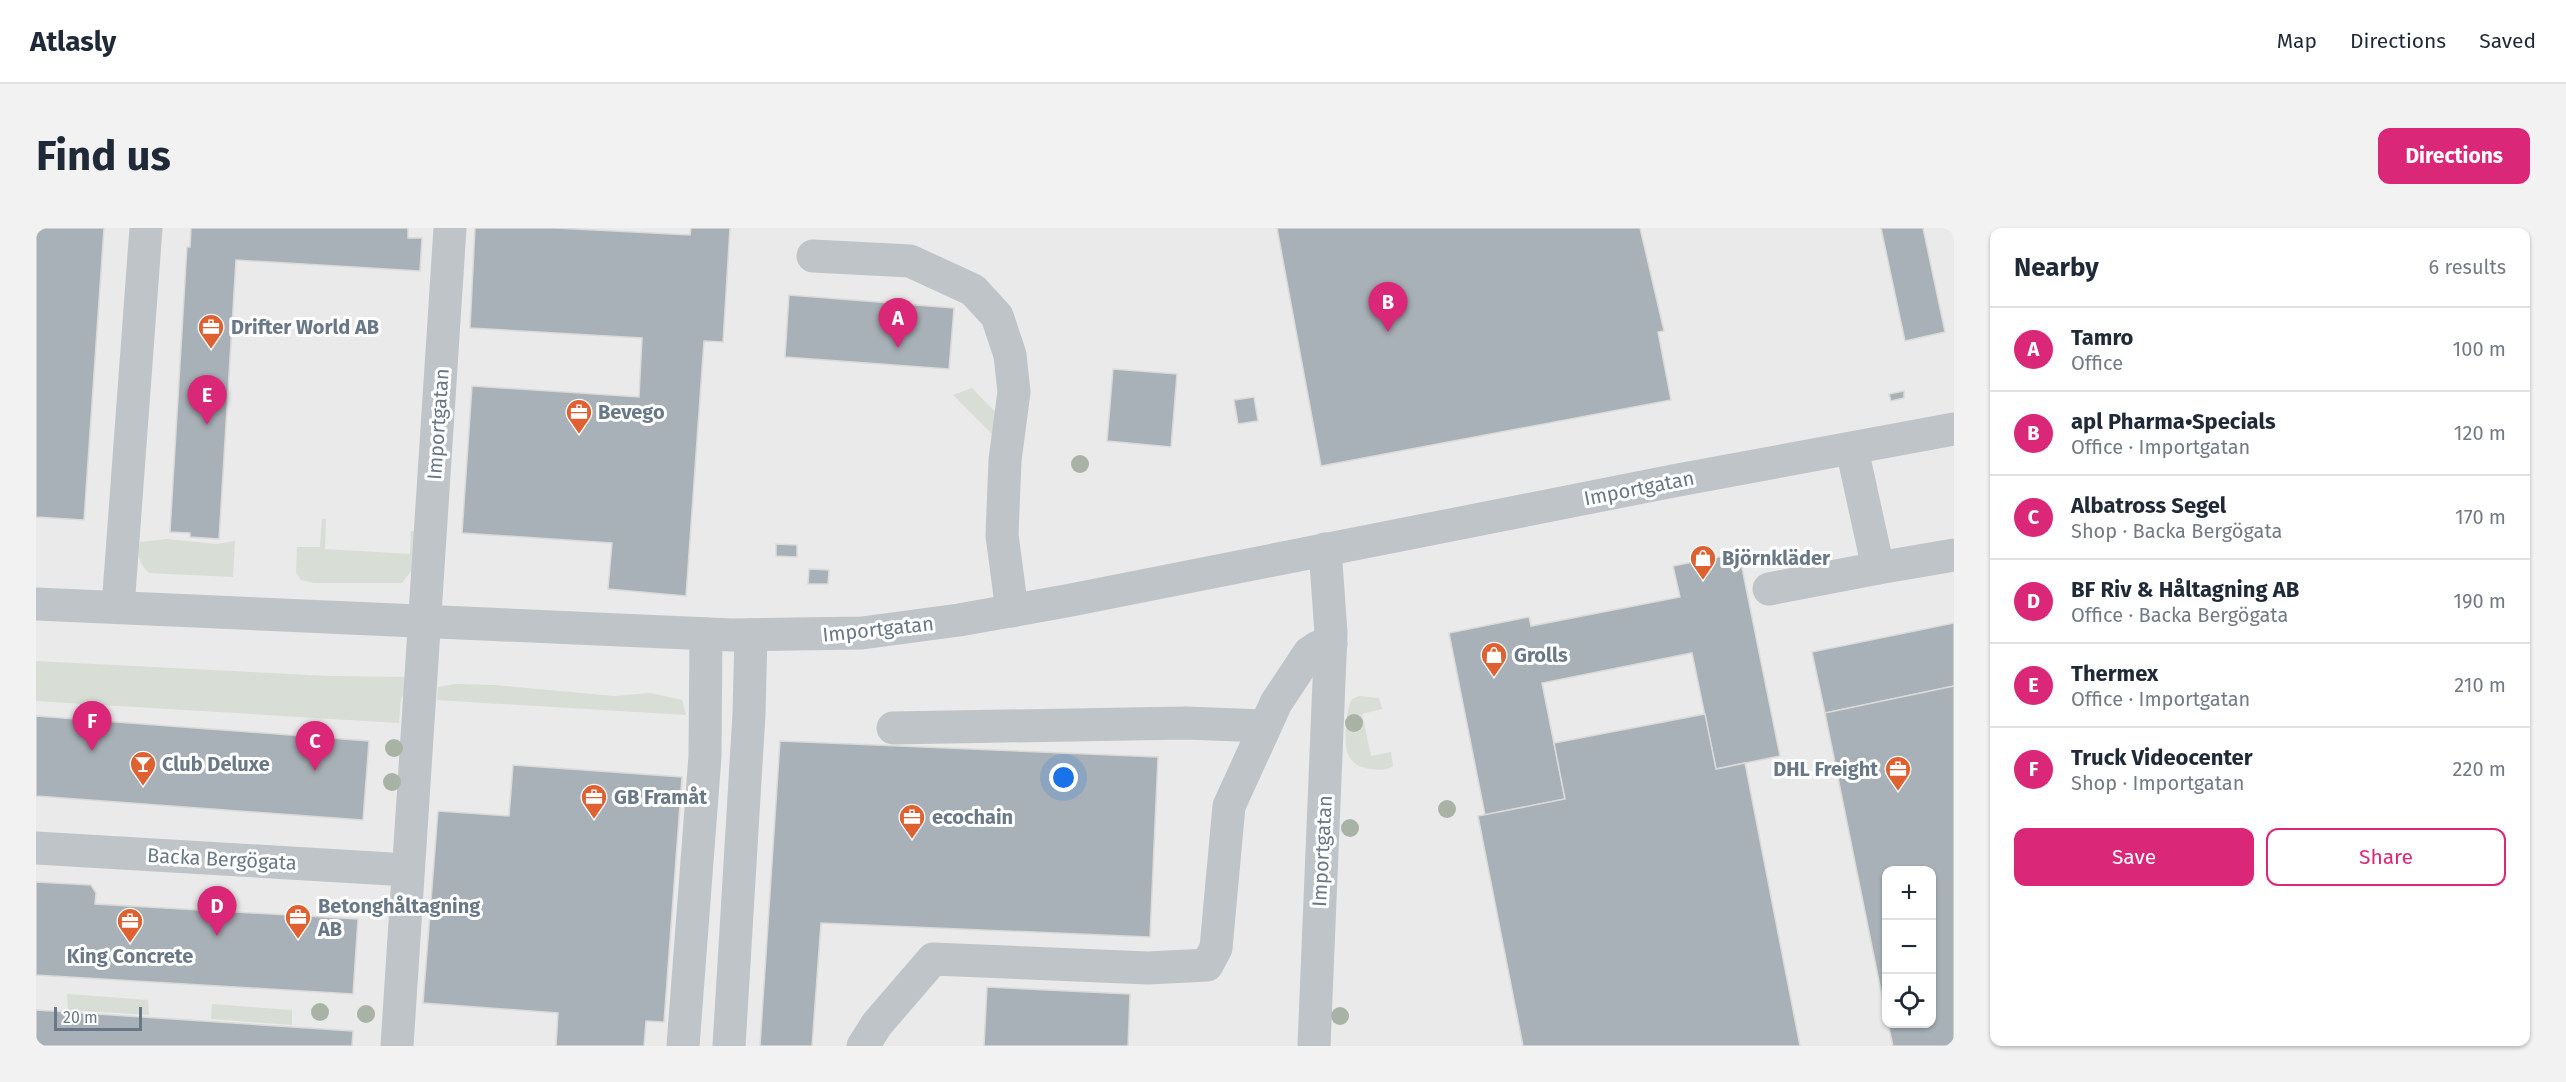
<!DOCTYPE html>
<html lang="en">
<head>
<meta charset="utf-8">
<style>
  body { margin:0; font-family:"Fira Sans",sans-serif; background:#f2f2f3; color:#1f2937 }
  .controls { position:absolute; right:18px; bottom:18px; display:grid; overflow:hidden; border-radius:12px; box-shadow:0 2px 4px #0004 }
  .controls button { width:54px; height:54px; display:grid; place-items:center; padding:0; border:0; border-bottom:2px solid #e0e1e3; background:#fff; color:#1f2937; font:30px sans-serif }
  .scale { position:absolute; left:18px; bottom:15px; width:88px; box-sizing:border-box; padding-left:6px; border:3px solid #687886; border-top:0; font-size:16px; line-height:21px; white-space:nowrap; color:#687886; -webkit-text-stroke:4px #fff; paint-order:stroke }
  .you { position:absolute; left:1028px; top:550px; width:21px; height:21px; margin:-15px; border:4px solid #fff; border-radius:50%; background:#1a73e8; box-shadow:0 0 0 9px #1a73e833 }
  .badge { display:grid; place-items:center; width:39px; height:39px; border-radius:50%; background:#db2777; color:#fff; font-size:20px; font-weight:700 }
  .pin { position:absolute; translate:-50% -50px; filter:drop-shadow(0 2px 3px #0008) }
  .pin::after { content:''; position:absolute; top:32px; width:21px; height:18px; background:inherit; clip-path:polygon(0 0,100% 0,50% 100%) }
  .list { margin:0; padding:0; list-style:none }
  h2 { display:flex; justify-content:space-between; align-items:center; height:78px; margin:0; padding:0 24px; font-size:26px }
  h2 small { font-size:20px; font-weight:400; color:#747a83 }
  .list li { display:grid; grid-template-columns:39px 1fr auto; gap:18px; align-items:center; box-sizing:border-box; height:84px; padding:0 24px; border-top:2px solid #e0e1e3 }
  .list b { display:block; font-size:22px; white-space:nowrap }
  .list p { margin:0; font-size:20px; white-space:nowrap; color:#747a83 }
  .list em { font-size:20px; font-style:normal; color:#747a83 }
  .actions { display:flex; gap:12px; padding:18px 24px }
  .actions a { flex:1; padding:14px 0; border:2px solid #db2777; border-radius:12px; text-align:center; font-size:21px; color:#db2777 }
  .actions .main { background:#db2777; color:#fff }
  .icon { flex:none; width:33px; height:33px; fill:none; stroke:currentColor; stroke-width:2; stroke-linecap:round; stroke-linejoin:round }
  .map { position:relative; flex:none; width:1918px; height:818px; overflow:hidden; border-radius:12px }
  header { display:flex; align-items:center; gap:36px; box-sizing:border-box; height:84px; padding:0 30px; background:#fff; border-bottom:2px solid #e0e1e3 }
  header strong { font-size:28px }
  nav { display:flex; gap:33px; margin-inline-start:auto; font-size:21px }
  .intro { display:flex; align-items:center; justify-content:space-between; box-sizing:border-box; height:144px; padding:0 36px }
  h1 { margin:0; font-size:42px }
  .button { padding:15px 27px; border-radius:12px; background:#db2777; color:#fff; font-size:21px; font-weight:700 }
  main { display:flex; gap:36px; padding:0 36px }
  aside { flex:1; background:#fff; border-radius:12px; box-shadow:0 2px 4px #0004 }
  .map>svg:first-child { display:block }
  .built { fill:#e9eae9; fill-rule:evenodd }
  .green { fill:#d8ddd5 }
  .building { fill:#a8b1b7; stroke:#dadad8; stroke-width:1.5 }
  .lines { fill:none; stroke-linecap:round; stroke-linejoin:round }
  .minor { stroke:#bfc4c8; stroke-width:33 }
  .tree { fill:#a8b3a5 }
  .labels { text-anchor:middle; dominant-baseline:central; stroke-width:6; stroke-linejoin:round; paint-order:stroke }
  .poi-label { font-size:20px; font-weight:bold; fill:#687886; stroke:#fff; text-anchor:start }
  .street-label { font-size:20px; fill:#687886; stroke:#fff }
</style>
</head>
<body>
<header>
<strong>Atlasly</strong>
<nav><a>Map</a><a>Directions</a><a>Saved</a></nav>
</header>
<div class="intro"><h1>Find us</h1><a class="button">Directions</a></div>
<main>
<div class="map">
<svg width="1918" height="818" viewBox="0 0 1918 818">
  <rect width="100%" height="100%" fill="#f8f9f6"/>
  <path class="built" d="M 0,0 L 1918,0 L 1918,818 L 0,818 ZM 1850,642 L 1896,642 L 1896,796 L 1850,796 Z"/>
  <g class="green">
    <polygon points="936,160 960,185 957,207 917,167"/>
    <polygon points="286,291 290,291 289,321 374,326 375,303 380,303 376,342 366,355 278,355 265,352 260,345 261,319 284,319"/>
    <path d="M 131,311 L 180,316 L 199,313 L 197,349 L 113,345 C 103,334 101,329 104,314 Z"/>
    <polygon points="0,433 293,448 368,449 369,466 365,470 363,495 0,473"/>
    <polygon points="418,456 459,457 578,468 614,465 646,472 650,487 401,472 402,459"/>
    <path d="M 1323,468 L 1343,470 L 1346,481 L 1326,486 L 1335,528 L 1355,524 L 1357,538 C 1350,543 1343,542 1335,541 C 1325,540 1316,536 1312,526 C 1307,516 1310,480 1316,471 Z"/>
    <polygon points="31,766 112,772 113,787 32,782"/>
    <polygon points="176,776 256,782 256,797 175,791"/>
  </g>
  <g class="building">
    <polygon points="0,0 68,0 48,292 0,289"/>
    <polygon points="155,0 372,0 372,10 386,10 384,43 200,32 183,311 154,309 154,305 134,304 151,19 154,19"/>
    <polygon points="439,0 520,0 654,7 655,0 694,0 687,114 668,113 650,368 572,361 576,315 426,305 436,158 603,169 606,110 434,100"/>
    <polygon points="1241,0 1604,0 1628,103 1622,104 1635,172 1285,238"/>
    <polygon points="1845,0 1887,0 1909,104 1869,113"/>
    <polygon points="753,67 918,80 913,141 749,129"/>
    <polygon points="1077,141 1141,146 1135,219 1071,213"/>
    <polygon points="1868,163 1868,170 1855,173 1853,166"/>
    <polygon points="1218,169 1222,193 1202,196 1198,172"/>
    <polygon points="740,316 761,317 761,329 740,328"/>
    <polygon points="1703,325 1744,528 1680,541 1656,425 1506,455 1529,571 1449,587 1413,405 1493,389 1495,398 1644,369 1637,338"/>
    <polygon points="773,341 793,342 792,356 772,356"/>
    <polygon points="1918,395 1918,458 1789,485 1776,424"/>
    <polygon points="1918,458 1918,818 1857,818 1852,796 1896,796 1896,642 1850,642 1850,788 1789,485"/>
    <polygon points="1669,486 1680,541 1709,535 1764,818 1487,818 1442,588 1529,571 1518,515"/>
    <polygon points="0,488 333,513 327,592 0,568"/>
    <polygon points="744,513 1122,529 1114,709 785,695 776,818 724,818"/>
    <polygon points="477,537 646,549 628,794 610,793 608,818 520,818 522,785 387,775 402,583 473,588"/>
    <polygon points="0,654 55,657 60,665 59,676 322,691 317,766 0,747"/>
    <polygon points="951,759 1094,766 1092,818 948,818"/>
    <polygon points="0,782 317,803 316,818 0,818"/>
  </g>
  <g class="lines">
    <g class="minor">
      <polyline points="777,28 874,33 937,62 961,88 974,127 978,164 969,232 966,307 976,383"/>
      <polyline points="1816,221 1842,340 1918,327"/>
      <polyline points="1733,361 1842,340"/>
      <polyline points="0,376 696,407 826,405 923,392 1030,373 1637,253 1918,201"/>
      <polyline points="82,379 110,0"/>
      <polyline points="857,500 1149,495 1229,498"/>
      <polyline points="0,620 372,642"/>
      <polyline points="361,818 414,0"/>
      <polyline points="647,818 669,528 670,406"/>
      <polyline points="693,818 713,486 715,407"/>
      <polyline points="827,818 841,796 897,731 1112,740 1171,737 1180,720 1193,578 1240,475 1273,425 1282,419 1295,416"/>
      <polyline points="1278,818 1295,405 1289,321"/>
    </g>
  </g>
  <g class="tree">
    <circle cx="1044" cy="236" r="9"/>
    <circle cx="1318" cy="495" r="9"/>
    <circle cx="358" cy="520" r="9"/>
    <circle cx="356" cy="554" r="9"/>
    <circle cx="1411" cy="581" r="9"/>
    <circle cx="1314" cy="600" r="9"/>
    <circle cx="284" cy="784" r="9"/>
    <circle cx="330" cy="786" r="9"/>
    <circle cx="1304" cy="788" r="9"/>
  </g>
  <defs>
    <g id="office-pin" transform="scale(1.35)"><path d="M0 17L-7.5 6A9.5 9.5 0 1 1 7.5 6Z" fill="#df6030" stroke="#fff"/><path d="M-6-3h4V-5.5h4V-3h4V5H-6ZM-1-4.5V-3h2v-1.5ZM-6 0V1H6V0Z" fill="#fff"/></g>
    <g id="shop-pin" transform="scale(1.35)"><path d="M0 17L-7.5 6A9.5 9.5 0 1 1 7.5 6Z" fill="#df6030" stroke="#fff"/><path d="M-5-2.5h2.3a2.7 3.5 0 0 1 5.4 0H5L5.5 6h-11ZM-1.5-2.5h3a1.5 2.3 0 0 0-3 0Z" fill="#fff"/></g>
    <g id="bar-pin" transform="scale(1.35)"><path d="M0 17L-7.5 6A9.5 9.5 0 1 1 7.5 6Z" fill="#df6030" stroke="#fff"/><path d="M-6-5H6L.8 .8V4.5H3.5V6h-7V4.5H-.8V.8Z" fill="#fff"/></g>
  </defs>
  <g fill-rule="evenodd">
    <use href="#office-pin" x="175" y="99"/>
    <use href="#office-pin" x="543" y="184"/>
    <use href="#shop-pin" x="1667" y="330"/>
    <use href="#shop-pin" x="1458" y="427"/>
    <use href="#bar-pin" x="107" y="536"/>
    <use href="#office-pin" x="1862" y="541"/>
    <use href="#office-pin" x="558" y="569"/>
    <use href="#office-pin" x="876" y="589"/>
    <use href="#office-pin" x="262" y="689"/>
    <use href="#office-pin" x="94" y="693"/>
  </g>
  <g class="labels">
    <g class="poi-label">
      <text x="195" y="99">Drifter World AB</text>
      <text x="562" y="184">Bevego</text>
      <text x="1686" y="330">Björnkläder</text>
      <text x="1478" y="427">Grolls</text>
      <text x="126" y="536">Club Deluxe</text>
      <text x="1842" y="541" text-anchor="end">DHL Freight</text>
      <text x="578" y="569">GB Framåt</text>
      <text x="896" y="589">ecochain</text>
      <text x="282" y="678">Betonghåltagning<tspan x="282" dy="23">AB</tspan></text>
      <text x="94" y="728" text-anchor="middle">King Concrete</text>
    </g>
    <g class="street-label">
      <text transform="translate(402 196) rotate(-86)">Importgatan</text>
      <text transform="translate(1603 260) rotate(-11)">Importgatan</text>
      <text transform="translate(842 401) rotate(-6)">Importgatan</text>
      <text transform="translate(1286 623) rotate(-87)">Importgatan</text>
      <text transform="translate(186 631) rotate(3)">Backa Bergögata</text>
    </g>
  </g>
</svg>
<div class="controls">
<button>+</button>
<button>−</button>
<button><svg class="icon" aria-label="locate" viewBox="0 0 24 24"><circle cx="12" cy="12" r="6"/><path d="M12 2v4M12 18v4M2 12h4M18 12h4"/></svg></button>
</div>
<div class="scale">20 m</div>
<div class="you"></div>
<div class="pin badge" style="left:862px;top:120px">A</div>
<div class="pin badge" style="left:1352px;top:104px">B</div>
<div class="pin badge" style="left:279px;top:543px">C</div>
<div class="pin badge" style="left:181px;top:708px">D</div>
<div class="pin badge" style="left:171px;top:197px">E</div>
<div class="pin badge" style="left:56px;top:523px">F</div>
</div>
<aside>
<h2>Nearby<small>6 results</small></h2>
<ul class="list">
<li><span class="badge">A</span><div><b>Tamro</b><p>Office</p></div><em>100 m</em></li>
<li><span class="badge">B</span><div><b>apl Pharma•Specials</b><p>Office · Importgatan</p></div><em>120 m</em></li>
<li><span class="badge">C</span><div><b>Albatross Segel</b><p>Shop · Backa Bergögata</p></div><em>170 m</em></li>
<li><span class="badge">D</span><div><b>BF Riv &amp; Håltagning AB</b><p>Office · Backa Bergögata</p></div><em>190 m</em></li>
<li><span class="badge">E</span><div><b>Thermex</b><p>Office · Importgatan</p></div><em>210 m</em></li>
<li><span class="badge">F</span><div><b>Truck Videocenter</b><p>Shop · Importgatan</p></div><em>220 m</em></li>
</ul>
<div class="actions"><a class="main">Save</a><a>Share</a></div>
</aside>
</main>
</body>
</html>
